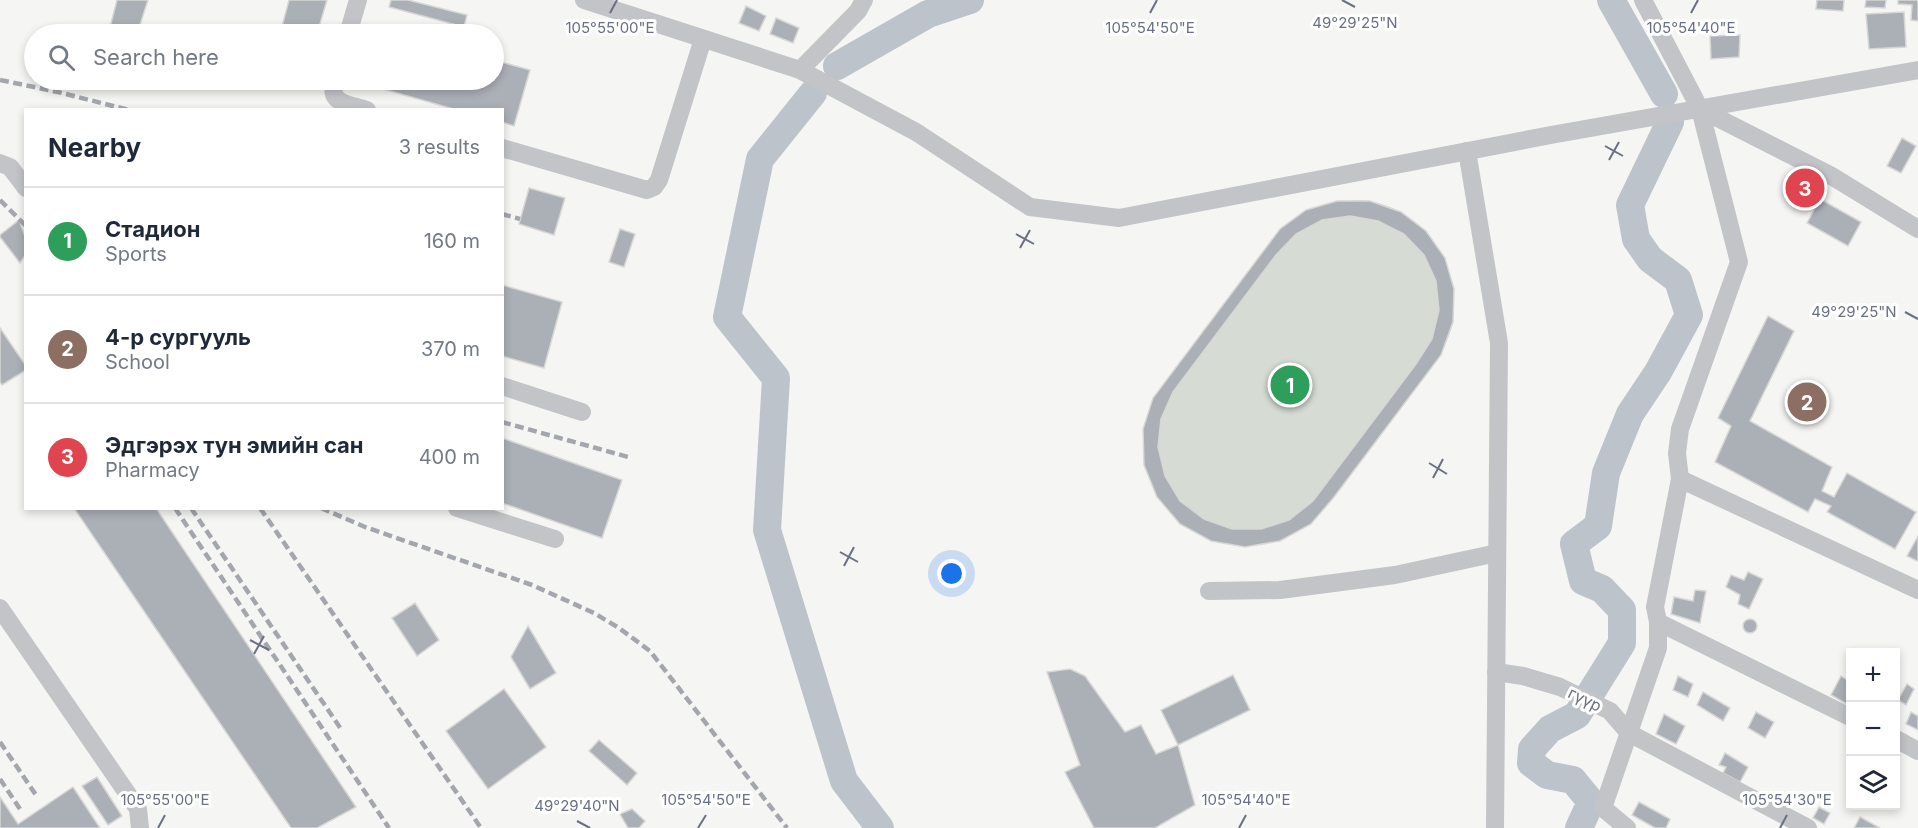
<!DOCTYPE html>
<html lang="en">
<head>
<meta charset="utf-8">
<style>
  body { margin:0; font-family:Inter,sans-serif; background:#f6f6f7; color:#1f2937 }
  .controls { position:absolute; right:18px; bottom:18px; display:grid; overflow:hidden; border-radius:0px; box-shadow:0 3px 9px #0003 }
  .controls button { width:54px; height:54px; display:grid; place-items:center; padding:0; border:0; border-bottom:2px solid #e0e1e3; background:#fff; color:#1f2937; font:30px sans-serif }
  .you { position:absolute; left:952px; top:574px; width:21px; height:21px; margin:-15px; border:4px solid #fff; border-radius:50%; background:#1a73e8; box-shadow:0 0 0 9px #1a73e833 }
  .badge { display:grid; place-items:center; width:39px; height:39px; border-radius:50%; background:#b45309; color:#fff; font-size:20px; font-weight:700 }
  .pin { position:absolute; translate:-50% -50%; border:3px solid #fff; box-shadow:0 2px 6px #0006 }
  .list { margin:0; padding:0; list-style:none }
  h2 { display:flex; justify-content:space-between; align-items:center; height:78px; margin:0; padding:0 24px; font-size:26px }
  h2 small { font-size:20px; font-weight:400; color:#747a83 }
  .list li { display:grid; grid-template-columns:39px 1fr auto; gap:18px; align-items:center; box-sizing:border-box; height:108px; padding:0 24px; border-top:2px solid #e0e1e3 }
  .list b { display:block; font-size:22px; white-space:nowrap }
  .list p { margin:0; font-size:20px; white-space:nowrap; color:#747a83 }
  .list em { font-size:20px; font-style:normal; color:#747a83 }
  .icon { flex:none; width:33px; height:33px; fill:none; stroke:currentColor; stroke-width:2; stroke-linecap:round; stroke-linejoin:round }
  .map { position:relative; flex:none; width:1918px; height:828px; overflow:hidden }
  .search { position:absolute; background:#fff; box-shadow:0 3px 9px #0003; left:24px; top:24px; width:480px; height:66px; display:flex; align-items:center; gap:15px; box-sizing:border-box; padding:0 21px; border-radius:33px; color:#747a83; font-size:22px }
  .panel { position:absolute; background:#fff; box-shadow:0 3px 9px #0003; left:24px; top:108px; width:480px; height:402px; border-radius:0px }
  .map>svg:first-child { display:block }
  .green { fill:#d6dcd4 }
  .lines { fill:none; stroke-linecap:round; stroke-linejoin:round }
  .river { stroke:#bdc3ca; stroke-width:28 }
  .building { fill:#abafb6; stroke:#d7d7d5; stroke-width:1.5; fill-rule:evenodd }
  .minor { stroke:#c2c4c8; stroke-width:18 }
  .rail { stroke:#a3a6ac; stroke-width:4.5; stroke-dasharray:9 4.5; stroke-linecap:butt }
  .ticks { fill:none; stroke:#687081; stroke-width:2 }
  .labels { text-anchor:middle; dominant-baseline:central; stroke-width:6; stroke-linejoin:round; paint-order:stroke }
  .street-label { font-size:16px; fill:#687081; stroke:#fff }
  .ticks-label { font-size:15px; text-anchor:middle; fill:#687081; stroke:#fff; stroke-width:6; stroke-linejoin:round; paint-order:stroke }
</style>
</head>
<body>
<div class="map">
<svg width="1918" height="828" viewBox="0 0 1918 828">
  <rect width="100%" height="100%" fill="#f5f6f3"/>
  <path class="green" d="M 1337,201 C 1347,201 1359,199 1369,201 C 1425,210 1461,266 1453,320 C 1452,331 1445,344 1441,355 L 1311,524 L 1280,541 L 1245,547 L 1211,541 L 1180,524 L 1157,497 L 1144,465 L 1153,398 L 1280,229 L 1306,210 Z"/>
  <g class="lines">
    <g class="river">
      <polyline points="1611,0 1664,94"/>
      <polyline points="837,66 928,14 970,0"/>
      <polyline points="813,93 760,159 727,317 776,378 767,530 844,781 880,828"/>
      <polyline points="1579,828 1591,802 1573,780 1547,775 1531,763 1532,749 1550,729 1577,715 1622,643 1622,610 1602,589 1583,581 1574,544 1598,526 1606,473 1630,414 1658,372 1689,315 1678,280 1650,259 1636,239 1630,205 1670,122"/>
    </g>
  </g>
  <g class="building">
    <polygon points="117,0 148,0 137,34 110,27"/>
    <polygon points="289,0 327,0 317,34 280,34"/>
    <polygon points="391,0 408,0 467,15 464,27 389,7"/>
    <polygon points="1817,0 1844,0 1843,11 1816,9"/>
    <polygon points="1866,0 1886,0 1885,8 1865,7"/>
    <polygon points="1898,0 1918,0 1918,21 1911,20 1912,5 1898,4"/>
    <polygon points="746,6 766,16 759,31 739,23"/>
    <polygon points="1904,12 1906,47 1869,49 1866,14"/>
    <polygon points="776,18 799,28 793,43 770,34"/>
    <polygon points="385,29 404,34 383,34"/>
    <polygon points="1740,35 1739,57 1711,59 1710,36"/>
    <polygon points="494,60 530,70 514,126 502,122 502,110 457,110 369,85 371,80 494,80"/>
    <polygon points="1902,138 1916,146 1901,173 1887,166"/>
    <polygon points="1804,180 1817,188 1810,202 1796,195"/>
    <polygon points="529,188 565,198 554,235 519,224"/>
    <polygon points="1820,199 1861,222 1848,246 1807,223"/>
    <path d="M 1337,201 L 1370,201 L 1401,212 L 1426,231 L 1445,258 L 1454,289 L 1453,322 L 1441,355 L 1334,497 L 1311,524 L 1280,541 L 1245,547 L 1211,541 L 1180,524 L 1157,497 L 1144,465 L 1143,429 L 1153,398 L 1280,229 L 1306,210 ZM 1350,216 L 1378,221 L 1404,234 L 1424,255 L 1436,281 L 1439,310 L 1432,339 L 1416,364 L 1313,501 L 1289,520 L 1261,529 L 1232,529 L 1204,519 L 1180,501 L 1165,476 L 1158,447 L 1161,419 L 1173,392 L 1276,255 L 1296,234 L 1322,220 Z"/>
    <polygon points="19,220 26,239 26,254 20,263 0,237 0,235"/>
    <polygon points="620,229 635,234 624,267 609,262"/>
    <polygon points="502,285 562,302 544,368 502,356"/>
    <polygon points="1768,316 1794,331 1750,421 1832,467 1822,491 1834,497 1847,473 1916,512 1895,549 1827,512 1831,506 1815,499 1808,512 1715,462 1731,426 1718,418"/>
    <polygon points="0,328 26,366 26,370 2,385 0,382"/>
    <polygon points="502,438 622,480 602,538 502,503"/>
    <polygon points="74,508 156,508 356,807 317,828 291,828"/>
    <polygon points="1918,536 1918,560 1917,561 1907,556"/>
    <polygon points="1748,572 1763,579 1749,609 1738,604 1740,595 1726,587 1731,575 1744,580"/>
    <polygon points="1695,590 1706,591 1700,623 1671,614 1674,597 1693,601"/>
    <polygon points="415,603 439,640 417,656 392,618"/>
    <circle cx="1750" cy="626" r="7"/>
    <polygon points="528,626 556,673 530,689 511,657"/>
    <polygon points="1070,669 1085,676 1125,732 1141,725 1156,754 1178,745 1195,805 1155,828 1094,828 1065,772 1080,765 1047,672"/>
    <polygon points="1233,675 1250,710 1178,745 1161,710"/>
    <polygon points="1678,676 1693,684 1688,697 1673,690"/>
    <polygon points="1841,676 1850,682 1850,706 1831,695"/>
    <polygon points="1907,684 1914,689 1906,705 1898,700"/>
    <polygon points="504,689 546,747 488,789 446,731"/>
    <polygon points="1703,692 1730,708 1723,721 1697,705"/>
    <polygon points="1756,712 1774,722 1765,738 1748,728"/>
    <polygon points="1911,712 1918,716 1918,730 1906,724"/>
    <polygon points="1664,714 1685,726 1676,744 1656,734"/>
    <polygon points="599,740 637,773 627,785 589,751"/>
    <polygon points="1725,753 1748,767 1740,782 1723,773 1726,767 1719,765"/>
    <polygon points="97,777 122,816 108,825 82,786"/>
    <polygon points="73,787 100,828 0,828 0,797 18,824"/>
    <polygon points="1639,802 1670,819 1666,828 1655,828 1632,815"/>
    <polygon points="1819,807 1830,813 1824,824 1813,818"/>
    <polygon points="632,809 645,821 639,828 628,828 620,814"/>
    <polygon points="1860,817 1880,828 1854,828"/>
  </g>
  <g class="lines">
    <g class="minor">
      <polyline points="584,0 800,70 916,132 1030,207 1119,218 1551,135 1918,70"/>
      <polyline points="348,34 358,0"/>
      <polyline points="800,70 858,11 864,0"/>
      <path d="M 335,80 C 327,104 348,104 367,110"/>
      <polyline points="1700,109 1830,175 1918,229"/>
      <polyline points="502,148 647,190 654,187 659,180 703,39"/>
      <polyline points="1467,151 1499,343 1495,828"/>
      <polyline points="0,163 10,167 26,188"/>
      <polyline points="502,386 582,412"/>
      <polyline points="1680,479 1918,590"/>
      <polyline points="457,508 555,539"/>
      <polyline points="1209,591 1280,590 1395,575 1497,553"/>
      <polyline points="0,608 138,809 140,828"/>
      <polyline points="1658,622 1850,717"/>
      <polyline points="1496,672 1523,676 1560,687 1610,711 1629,733 1808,828"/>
      <polyline points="1896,739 1918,751"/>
      <polyline points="1627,828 1603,808 1658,648 1658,622 1655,607 1680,479 1677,453 1680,429 1739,262 1700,109 1643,0"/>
    </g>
    <g class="rail">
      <polyline points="0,80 58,92 129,110"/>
      <polyline points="0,200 26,226"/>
      <polyline points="502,214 520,219"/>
      <polyline points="502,422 632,458"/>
      <polyline points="175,508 389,828"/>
      <polyline points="191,508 341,729"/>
      <polyline points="260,508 481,828"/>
      <polyline points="321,508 365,527 532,585 594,613 619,628 650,651 787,828"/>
      <polyline points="0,742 36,795"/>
      <polyline points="0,779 20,809"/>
    </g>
  </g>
  <path class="ticks" d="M 1342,0 L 1355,7M 610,13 L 617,0M 1150,13 L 1157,0M 1691,13 L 1698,0M 1605,146 L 1623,156M 1609,160 L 1619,142M 1016,234 L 1034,244M 1020,248 L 1030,230M 1905,312 L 1918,319M 1429,463 L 1447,474M 1433,478 L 1443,459M 840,552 L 858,562M 844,566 L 854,547M 250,640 L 269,650M 254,654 L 264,636M 577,821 L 590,828M 158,828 L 165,815M 698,828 L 706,815M 1239,828 L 1246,815M 1780,828 L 1787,815"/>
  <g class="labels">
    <g class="street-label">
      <text transform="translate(1585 699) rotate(26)">гүүр</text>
    </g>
  </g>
  <g class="ticks-label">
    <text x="1355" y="28">49°29'25"N</text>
    <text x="610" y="33">105°55'00"E</text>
    <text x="1150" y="33">105°54'50"E</text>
    <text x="1691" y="33">105°54'40"E</text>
    <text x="1854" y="317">49°29'25"N</text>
    <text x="165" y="805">105°55'00"E</text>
    <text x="706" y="805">105°54'50"E</text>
    <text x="1246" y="805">105°54'40"E</text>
    <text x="1787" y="805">105°54'30"E</text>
    <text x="577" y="811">49°29'40"N</text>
  </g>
</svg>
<div class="controls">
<button>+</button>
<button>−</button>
<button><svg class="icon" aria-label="layers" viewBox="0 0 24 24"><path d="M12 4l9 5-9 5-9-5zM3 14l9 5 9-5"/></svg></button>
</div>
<div class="you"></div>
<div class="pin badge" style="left:1290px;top:385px;background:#2e9e5b">1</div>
<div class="pin badge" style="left:1807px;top:402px;background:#8d6e63">2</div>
<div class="pin badge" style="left:1805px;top:188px;background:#e0444e">3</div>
<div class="search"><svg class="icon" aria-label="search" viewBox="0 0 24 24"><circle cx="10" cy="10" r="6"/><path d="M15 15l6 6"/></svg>Search here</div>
<section class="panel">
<h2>Nearby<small>3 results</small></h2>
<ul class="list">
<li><span class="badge" style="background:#2e9e5b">1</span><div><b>Стадион</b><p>Sports</p></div><em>160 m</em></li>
<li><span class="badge" style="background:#8d6e63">2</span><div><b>4-р сургууль</b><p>School</p></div><em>370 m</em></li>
<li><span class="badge" style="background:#e0444e">3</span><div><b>Эдгэрэх тун эмийн сан</b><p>Pharmacy</p></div><em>400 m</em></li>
</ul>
</section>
</div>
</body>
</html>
